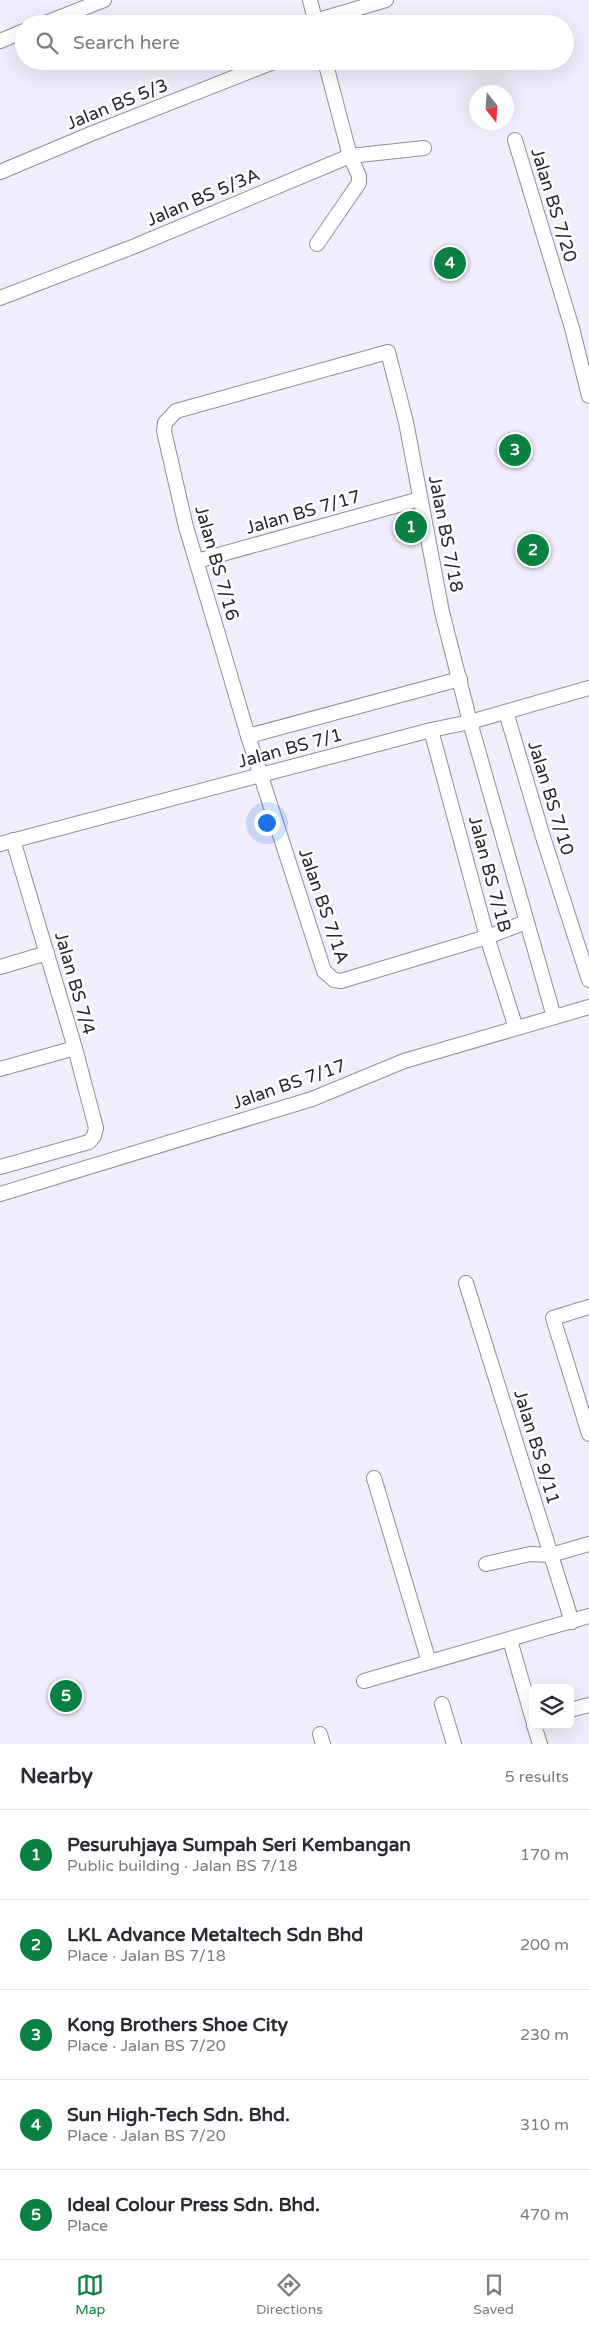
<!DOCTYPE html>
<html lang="en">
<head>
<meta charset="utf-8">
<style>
  body { margin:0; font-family:"Varela Round",sans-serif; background:#f7f7f7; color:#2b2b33 }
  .controls { position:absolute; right:15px; bottom:15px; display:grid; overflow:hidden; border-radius:8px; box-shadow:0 5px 20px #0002 }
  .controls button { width:45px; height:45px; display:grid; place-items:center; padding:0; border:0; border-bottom:1px solid #e1e1e2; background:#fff; color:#2b2b33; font:25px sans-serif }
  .compass { position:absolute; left:469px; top:85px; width:45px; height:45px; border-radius:50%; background:#fff; box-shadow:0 5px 20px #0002; rotate:163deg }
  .you { position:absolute; left:266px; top:822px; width:18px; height:18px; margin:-12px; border:4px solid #fff; border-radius:50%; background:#1a73e8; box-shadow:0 0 0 8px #1a73e833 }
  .badge { display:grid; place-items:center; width:32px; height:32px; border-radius:50%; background:#0b8043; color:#fff; font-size:16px; font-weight:700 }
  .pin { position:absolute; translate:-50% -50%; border:2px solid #fff; box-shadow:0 1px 5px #0006 }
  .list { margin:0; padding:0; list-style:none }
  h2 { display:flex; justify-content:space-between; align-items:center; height:65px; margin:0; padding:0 20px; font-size:21px }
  h2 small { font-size:16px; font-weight:400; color:#7c7c81 }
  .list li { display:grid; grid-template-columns:32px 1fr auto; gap:15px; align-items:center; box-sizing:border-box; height:90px; padding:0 20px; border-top:1px solid #e1e1e2 }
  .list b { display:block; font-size:19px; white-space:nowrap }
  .list p { margin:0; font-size:16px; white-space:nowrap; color:#7c7c81 }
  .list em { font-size:16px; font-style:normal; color:#7c7c81 }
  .icon { flex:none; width:28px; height:28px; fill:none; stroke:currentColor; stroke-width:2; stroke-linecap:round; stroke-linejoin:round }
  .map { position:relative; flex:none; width:589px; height:1744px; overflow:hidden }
  .search { position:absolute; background:#fff; box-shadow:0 5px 20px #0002; left:15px; right:15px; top:15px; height:55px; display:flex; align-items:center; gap:12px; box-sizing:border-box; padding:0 18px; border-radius:28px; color:#7c7c81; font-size:19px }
  .sheet { height:515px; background:#fff }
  nav { display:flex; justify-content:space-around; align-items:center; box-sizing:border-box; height:70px; border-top:1px solid #e1e1e2; background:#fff; font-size:14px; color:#7c7c81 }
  nav a { display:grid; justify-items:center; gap:2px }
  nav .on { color:#0b8043 }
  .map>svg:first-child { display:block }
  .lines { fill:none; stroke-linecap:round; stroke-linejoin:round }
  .minor-casing { stroke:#948ba2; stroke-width:16 }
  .minor { stroke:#fff; stroke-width:14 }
  .labels { text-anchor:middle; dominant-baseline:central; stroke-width:5; stroke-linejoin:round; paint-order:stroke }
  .street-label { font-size:18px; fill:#29262f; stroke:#fff }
</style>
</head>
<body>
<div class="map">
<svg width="589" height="1744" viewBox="0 0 589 1744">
  <rect width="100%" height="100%" fill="#f2edfc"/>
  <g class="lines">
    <g class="minor-casing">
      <g id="minor">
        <polyline points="310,0 316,24"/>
        <polyline points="315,21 386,0"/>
        <polyline points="43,24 104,0"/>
        <polyline points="0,41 24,31"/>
        <polyline points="515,140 572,328 589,396"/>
        <polyline points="0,172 93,133 276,61"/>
        <polyline points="317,244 359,183 359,176 350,156 325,61"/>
        <polyline points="0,298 135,246 350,156 424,148"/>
        <polyline points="197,561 420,499"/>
        <polyline points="506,712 543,837 589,980"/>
        <polyline points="431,730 487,937 516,1028"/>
        <polyline points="248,736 460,679"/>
        <polyline points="0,844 431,730 470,722 589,688"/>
        <polyline points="526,922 487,937 341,981 334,980 324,971 248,736 218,634 186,527 164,431 165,423 176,411 388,352 406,422 442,612 470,722 554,1017"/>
        <polyline points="0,967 47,953"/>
        <polyline points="0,1069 75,1048"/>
        <polyline points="0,1167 89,1142 94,1136 96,1128 75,1048 13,840"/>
        <polyline points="0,1194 312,1099 404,1061 589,1007"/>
        <polyline points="466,1283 572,1622"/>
        <polyline points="589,1307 553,1318 589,1434"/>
        <polyline points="374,1478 429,1662"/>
        <polyline points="486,1564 530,1554 551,1555 589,1544"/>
        <polyline points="510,1640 533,1720"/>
        <polyline points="364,1681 589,1616"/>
        <polyline points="442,1704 454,1744"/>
        <polyline points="570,1710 589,1705"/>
        <polyline points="534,1725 540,1744"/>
        <polyline points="320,1734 323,1744"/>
      </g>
    </g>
    <use href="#minor" class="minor"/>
  </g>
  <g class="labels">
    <g class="street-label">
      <text transform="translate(117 104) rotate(-22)">Jalan BS 5/3</text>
      <text transform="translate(203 197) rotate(-23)">Jalan BS 5/3A</text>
      <text transform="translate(554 205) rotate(73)">Jalan BS 7/20</text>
      <text transform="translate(303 512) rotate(-16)">Jalan BS 7/17</text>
      <text transform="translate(446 534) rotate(79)">Jalan BS 7/18</text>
      <text transform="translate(217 563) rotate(74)">Jalan BS 7/16</text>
      <text transform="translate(290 748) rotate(-15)">Jalan BS 7/1</text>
      <text transform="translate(551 798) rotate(73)">Jalan BS 7/10</text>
      <text transform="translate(490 874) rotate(75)">Jalan BS 7/1B</text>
      <text transform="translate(324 906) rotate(71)">Jalan BS 7/1A</text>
      <text transform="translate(75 983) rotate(74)">Jalan BS 7/4</text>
      <text transform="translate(289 1084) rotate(-19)">Jalan BS 7/17</text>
      <text transform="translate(537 1447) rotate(73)">Jalan BS 9/11</text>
    </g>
  </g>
</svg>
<div class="controls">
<button><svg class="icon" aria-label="layers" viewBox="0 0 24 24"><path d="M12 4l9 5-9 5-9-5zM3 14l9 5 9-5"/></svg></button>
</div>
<svg class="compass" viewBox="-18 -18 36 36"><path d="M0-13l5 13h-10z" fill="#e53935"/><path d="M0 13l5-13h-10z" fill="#7c7c81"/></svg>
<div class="you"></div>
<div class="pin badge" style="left:411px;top:527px">1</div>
<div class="pin badge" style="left:533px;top:550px">2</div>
<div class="pin badge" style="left:515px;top:450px">3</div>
<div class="pin badge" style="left:450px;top:263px">4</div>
<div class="pin badge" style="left:66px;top:1696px">5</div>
<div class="search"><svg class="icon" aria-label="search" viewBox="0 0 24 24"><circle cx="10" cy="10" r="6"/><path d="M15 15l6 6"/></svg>Search here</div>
</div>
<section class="sheet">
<h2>Nearby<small>5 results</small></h2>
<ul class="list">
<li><span class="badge">1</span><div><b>Pesuruhjaya Sumpah Seri Kembangan</b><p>Public building · Jalan BS 7/18</p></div><em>170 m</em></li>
<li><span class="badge">2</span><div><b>LKL Advance Metaltech Sdn Bhd</b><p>Place · Jalan BS 7/18</p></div><em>200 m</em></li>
<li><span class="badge">3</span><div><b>Kong Brothers Shoe City</b><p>Place · Jalan BS 7/20</p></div><em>230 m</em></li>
<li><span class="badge">4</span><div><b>Sun High-Tech Sdn. Bhd.</b><p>Place · Jalan BS 7/20</p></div><em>310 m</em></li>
<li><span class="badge">5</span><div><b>Ideal Colour Press Sdn. Bhd.</b><p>Place</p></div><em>470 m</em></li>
</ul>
</section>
<nav>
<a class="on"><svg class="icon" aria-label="map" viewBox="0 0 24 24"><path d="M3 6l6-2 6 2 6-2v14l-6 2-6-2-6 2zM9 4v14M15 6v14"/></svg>Map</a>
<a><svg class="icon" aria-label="directions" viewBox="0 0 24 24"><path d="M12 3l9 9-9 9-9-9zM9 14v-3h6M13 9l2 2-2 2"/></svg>Directions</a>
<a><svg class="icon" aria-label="saved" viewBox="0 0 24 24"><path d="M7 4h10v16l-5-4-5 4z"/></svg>Saved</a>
</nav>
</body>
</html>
